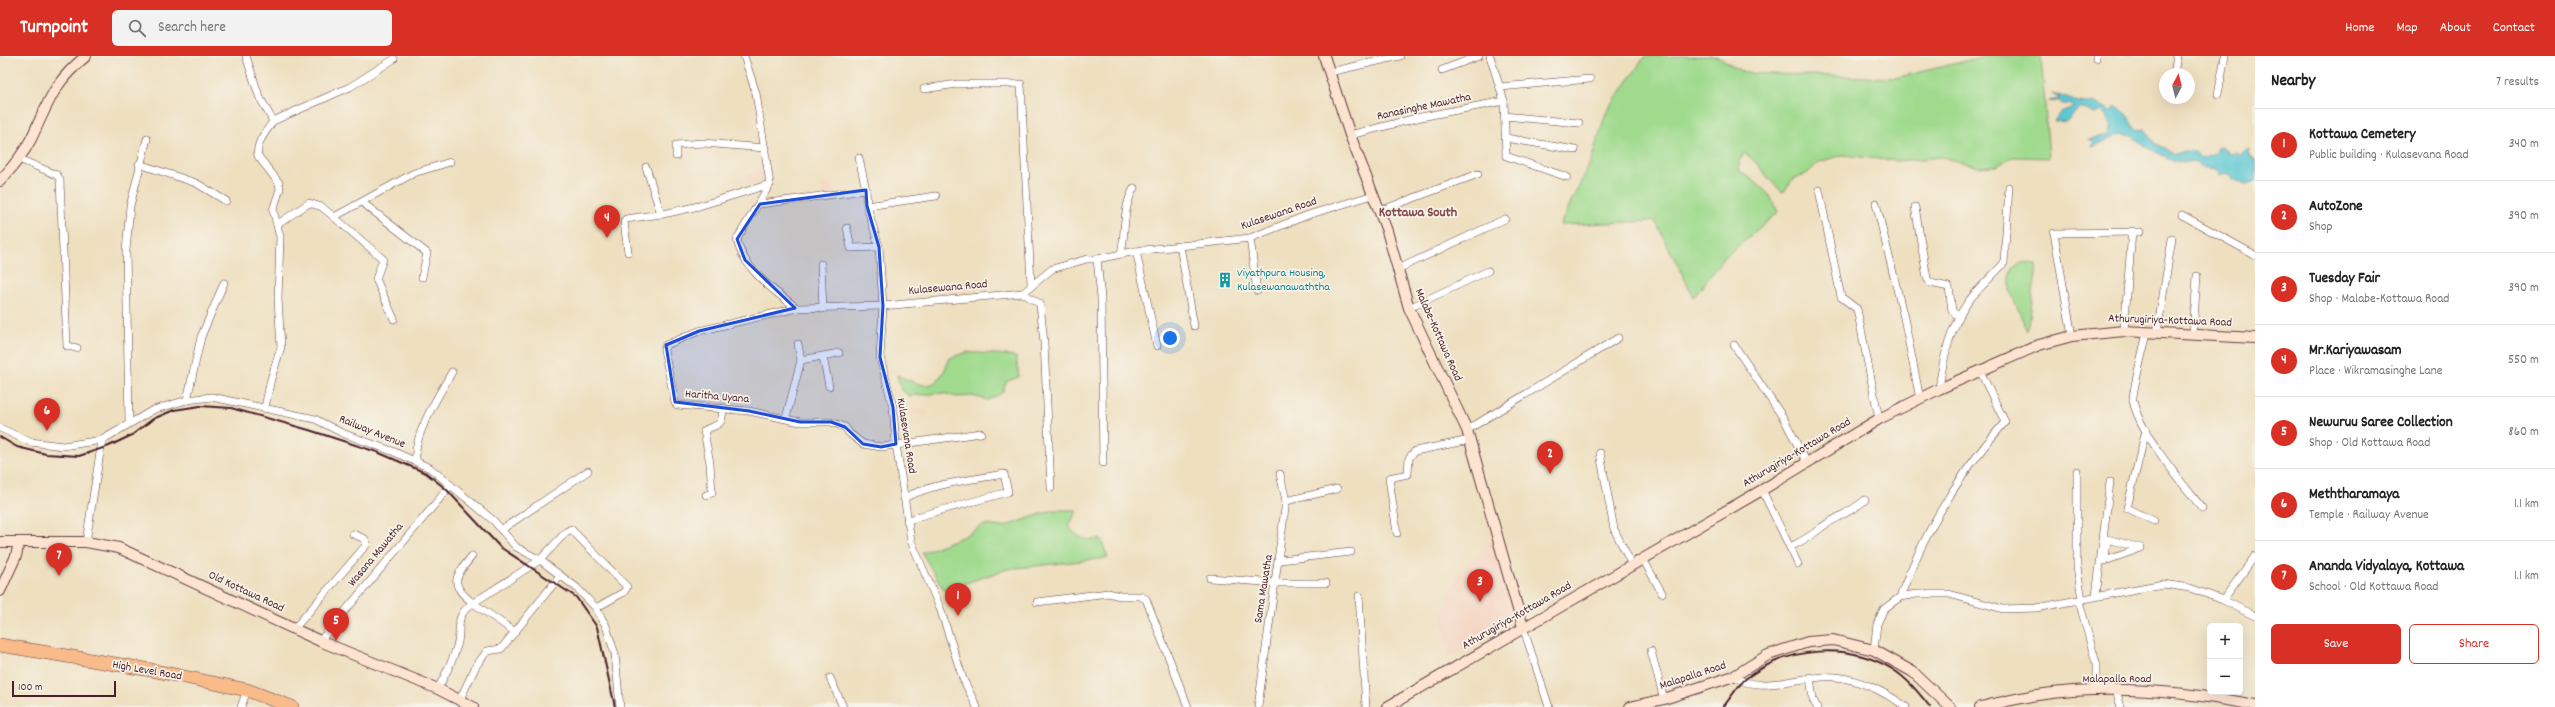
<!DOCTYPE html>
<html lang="en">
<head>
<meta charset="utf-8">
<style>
  body { margin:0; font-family:Dekko,sans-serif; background:#f2f2f2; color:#222 }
  .controls { position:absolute; right:12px; bottom:12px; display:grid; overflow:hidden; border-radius:6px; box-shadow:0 4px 16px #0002 }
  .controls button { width:36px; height:36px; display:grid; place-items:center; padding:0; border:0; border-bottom:1px solid #e0e0e0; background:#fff; color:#222; font:20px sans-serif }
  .compass { position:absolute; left:2159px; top:12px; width:36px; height:36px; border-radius:50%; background:#fff; box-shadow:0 4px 16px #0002; rotate:7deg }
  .scale { position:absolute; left:12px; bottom:10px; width:104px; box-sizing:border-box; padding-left:4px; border:2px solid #4a1f2b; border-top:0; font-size:11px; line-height:14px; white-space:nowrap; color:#4a1f2b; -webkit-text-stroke:3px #f7f3e8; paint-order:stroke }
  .you { position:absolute; left:1170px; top:282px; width:14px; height:14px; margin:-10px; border:3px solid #fff; border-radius:50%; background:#1a73e8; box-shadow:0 0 0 6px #1a73e833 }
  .badge { display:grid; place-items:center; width:26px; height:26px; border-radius:50%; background:#d93025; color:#fff; font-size:13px; font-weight:700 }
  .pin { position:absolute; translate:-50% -33px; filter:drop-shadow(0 1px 2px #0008) }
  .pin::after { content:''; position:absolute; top:21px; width:14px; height:12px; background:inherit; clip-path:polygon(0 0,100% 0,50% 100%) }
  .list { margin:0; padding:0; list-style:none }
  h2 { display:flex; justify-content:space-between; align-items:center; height:52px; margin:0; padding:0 16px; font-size:17px }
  h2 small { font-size:13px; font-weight:400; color:#767676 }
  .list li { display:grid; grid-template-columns:26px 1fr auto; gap:12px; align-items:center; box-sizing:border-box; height:72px; padding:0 16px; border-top:1px solid #e0e0e0 }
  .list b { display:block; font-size:15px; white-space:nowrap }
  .list p { margin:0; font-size:13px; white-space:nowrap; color:#767676 }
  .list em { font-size:13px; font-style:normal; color:#767676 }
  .actions { display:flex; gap:8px; padding:12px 16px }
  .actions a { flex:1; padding:9px 0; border:1px solid #d93025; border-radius:6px; text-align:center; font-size:14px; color:#d93025 }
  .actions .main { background:#d93025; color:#fff }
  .icon { flex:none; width:22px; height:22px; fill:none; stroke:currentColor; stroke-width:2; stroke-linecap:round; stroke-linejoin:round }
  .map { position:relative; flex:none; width:2255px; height:651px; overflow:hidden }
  header { display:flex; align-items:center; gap:24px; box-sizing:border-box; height:56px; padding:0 20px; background:#d93025; color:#fff }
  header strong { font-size:19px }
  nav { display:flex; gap:22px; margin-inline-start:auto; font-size:14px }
  .search { width:280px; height:36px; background:#f2f2f2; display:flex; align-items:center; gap:10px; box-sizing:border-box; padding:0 14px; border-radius:6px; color:#767676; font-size:15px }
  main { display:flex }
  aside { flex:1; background:#fff }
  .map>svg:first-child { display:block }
  .built { fill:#f4d3c0 }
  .green { fill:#9fda8d; stroke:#747c5c }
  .water { fill:#5cc8d3; stroke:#53747f }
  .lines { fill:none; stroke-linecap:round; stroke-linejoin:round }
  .street-casing { stroke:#633c41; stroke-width:8 }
  .secondary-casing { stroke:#633c41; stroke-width:12 }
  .highway-casing { stroke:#633c41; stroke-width:14 }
  .street { stroke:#fff; stroke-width:7 }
  .secondary { stroke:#fde4d1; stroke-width:10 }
  .highway { stroke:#fabb8b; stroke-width:13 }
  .rail { stroke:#4a1f2b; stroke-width:2 }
  .marked { fill:#1d4ed8; fill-opacity:0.2; stroke:#1d4ed8; stroke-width:3; stroke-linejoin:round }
  .labels { text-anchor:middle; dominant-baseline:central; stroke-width:3.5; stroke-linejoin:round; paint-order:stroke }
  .street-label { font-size:12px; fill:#4a1f2b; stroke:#f7f3e8 }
  .culture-label { font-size:12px; fill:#0d838f; stroke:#f7f3e8; text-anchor:start }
  .quarter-label { font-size:14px; font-weight:bold; fill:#82484a; stroke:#f7f3e8 }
</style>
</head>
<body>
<header>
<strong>Turnpoint</strong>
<div class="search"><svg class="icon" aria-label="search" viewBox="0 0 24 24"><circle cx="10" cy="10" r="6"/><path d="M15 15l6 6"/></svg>Search here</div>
<nav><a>Home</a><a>Map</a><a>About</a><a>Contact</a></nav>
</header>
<main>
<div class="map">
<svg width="2255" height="651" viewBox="0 0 2255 651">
  <rect width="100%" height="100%" fill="#f7f3e8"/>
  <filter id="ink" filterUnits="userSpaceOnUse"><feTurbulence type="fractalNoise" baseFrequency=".025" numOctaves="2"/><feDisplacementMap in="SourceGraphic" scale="8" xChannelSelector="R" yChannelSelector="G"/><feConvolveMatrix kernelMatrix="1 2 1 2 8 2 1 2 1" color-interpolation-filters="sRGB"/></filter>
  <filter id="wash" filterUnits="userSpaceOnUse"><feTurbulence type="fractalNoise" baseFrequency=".012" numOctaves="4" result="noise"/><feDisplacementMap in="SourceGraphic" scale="16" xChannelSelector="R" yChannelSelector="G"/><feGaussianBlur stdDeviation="0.9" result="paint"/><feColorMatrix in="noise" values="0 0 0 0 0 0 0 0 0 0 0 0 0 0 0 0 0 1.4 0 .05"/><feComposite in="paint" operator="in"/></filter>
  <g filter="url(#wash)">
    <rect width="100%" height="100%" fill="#eedfbf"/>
    <g class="built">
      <polygon points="763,113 766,124 749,129 745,119"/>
      <polygon points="833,128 835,136 823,138 821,129"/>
      <polygon points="911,353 927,353 927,359 911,357"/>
      <polygon points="1495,480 1519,563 1451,601 1444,580 1443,557 1449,535 1459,517"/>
    </g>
    <g class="green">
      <path d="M 1645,0 L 1718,0 L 1744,17 L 1895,22 L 1987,0 L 2041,0 L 2049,102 L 2016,101 L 1995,110 L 1979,111 L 1941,101 L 1897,105 L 1843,99 L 1819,106 L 1808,117 L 1794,122 L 1783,136 C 1768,126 1757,103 1744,97 L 1739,105 L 1739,114 C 1756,127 1771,135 1778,156 L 1725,201 L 1694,241 L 1655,165 L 1560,169 L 1590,107 L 1606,57 Z"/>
      <polygon points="2023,206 2037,208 2028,275 2010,235 2010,222 2013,212"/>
      <path d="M 967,296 C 984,298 1000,297 1016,301 L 1019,321 L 1007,325 L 1002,337 L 988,344 L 972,340 L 957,341 L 942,337 L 910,340 L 901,334 L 897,319 C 928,333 936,336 950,302 Z"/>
      <path d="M 1053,454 L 1077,454 L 1069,470 C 1078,483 1085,485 1101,483 L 1108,502 L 1008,513 L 944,534 L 922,497 L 964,480 L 984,469 L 1003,471 Z"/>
    </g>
    <path class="water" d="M 2052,37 C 2067,41 2080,50 2095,46 L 2113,56 L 2115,50 L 2127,58 L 2132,69 L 2138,74 L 2145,73 L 2155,89 L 2166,92 L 2173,98 L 2192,95 L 2201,102 L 2217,96 L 2217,91 L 2222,90 L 2229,98 L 2237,97 L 2238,100 L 2249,93 L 2250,100 L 2255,105 L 2255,125 L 2246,128 L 2233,123 L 2230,119 L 2219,118 L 2217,113 L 2200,111 L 2196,107 L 2175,105 L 2145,91 L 2140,85 L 2131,80 L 2122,78 L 2092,91 L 2094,85 L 2088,83 L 2109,79 C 2112,68 2110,63 2102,55 L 2095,58 L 2080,51 L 2067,65 L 2054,66 L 2061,57 L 2073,52 L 2071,49 L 2063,49 L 2060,45 L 2049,44 L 2060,42 Z"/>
  </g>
  <g filter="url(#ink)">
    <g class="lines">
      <g class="street-casing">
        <g id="street">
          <path d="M 246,0 L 259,40 L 273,65 C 267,75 255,87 258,100 L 279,127 L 280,133 L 273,154 L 280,181 L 278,243 L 281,291 L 271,323 L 265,351"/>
          <path d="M 744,0 L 756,37 L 770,128 L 737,183 C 742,212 774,235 797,252 L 883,250 L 1023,237 L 1052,213 L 1087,203 L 1097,203 L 1136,195 L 1250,182 L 1308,159 L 1373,139"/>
          <polyline points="1490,0 1504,45 1506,100 1567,121"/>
          <polyline points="2096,0 2096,2"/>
          <polyline points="2175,12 2177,0"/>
          <polyline points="1442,14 1479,0"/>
          <polyline points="1330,16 1400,0"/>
          <polyline points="1500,31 1590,23"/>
          <polyline points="924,33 957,28 1021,28 1031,228"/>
          <polyline points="2218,38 2225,0"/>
          <polyline points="1504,60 1579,67"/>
          <polyline points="273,65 350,31 394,3"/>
          <polyline points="1350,79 1421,61 1504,45"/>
          <polyline points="1506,82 1575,94"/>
          <polyline points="676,100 676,89 703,87 765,92"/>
          <polyline points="859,102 866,134 867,150 879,191 883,250 880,301 893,351 896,388 911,485 940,552 963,623 977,651"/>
          <polyline points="19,103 57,119 60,124 67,290 77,292"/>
          <polyline points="139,108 196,127 226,145"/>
          <polyline points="646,111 661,158"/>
          <polyline points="1819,134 1841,241 1857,253 1879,363"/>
          <polyline points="363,147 427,197 422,221"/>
          <polyline points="1876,147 1904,262 1920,343"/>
          <polyline points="760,148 866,134"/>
          <polyline points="867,150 936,140"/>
          <polyline points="1915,151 1927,222 1930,227 1949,231 1952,255 1959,261"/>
          <polyline points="1379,155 1478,118"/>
          <polyline points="2182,159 2255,199"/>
          <polyline points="334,161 383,203 376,223 394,263"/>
          <polyline points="278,168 309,147 322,151 334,161 414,117 450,106"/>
          <polyline points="847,172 851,192 879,191"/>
          <polyline points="1250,182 1257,235"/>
          <polyline points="1180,190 1194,270"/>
          <polyline points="1136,195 1157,290"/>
          <polyline points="628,196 624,166 626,163 668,157 699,150 770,128"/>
          <path d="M 1121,198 C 1126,175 1122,153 1134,132"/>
          <polyline points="1097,203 1101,242 1103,407"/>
          <polyline points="821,208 823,253"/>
          <polyline points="1398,213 1505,163"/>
          <polyline points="1023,237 1040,248 1044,287 1051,432"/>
          <polyline points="797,252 699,275 666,289 664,294 675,346 677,349 749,355 800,366 831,366 845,371 849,377 863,388 881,391 981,377"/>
          <polyline points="1409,252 1488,215"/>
          <polyline points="2124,275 2132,175"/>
          <path d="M 2147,276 C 2145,288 2132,335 2133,344 C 2138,375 2182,427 2202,452"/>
          <polyline points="2157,277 2172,183"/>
          <polyline points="2193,278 2197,220"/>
          <polyline points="2072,280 2054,177 2140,176"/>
          <polyline points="1734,289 1784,363 1807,407"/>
          <polyline points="823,301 829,330"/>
          <polyline points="801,304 839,297"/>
          <path d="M 1939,333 C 1943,302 1950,272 1968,246 C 1978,232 1993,220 2004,207 L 2009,131"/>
          <polyline points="187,344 201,281 224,227"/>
          <polyline points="786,362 801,304 798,288"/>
          <polyline points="129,367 126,195 130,150 147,83"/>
          <polyline points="0,372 30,386 63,390 102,384 153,354 187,344 212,341 315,363 342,377 392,395 430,412 494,465 516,491 540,504 577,532 596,552 606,570 615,598 620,651"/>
          <polyline points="1467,374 1618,282"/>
          <polyline points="2146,374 2127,452 2154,465"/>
          <polyline points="1600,397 1614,473 1632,509"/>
          <path d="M 417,406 C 409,386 441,335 452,316"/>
          <polyline points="2077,415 2077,511 2082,544"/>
          <polyline points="1762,434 1798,508"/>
          <path d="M 706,439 L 712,437 L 710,407 L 704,375 C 717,366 722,374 723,352"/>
          <path d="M 904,442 C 934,427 971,424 1004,418 L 1008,436 L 920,460 L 907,465"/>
          <polyline points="1286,445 1337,433"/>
          <polyline points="501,474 588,415"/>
          <polyline points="1397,477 1389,422 1408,418 1409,402 1415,395 1470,384"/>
          <polygon points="2107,483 2141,492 2105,505"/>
          <polyline points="86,486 102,384"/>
          <path d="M 1790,491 C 1803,485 1811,480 1822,471 C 1836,461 1850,457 1865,444"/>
          <path d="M 472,500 C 454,522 449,528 473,547 L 540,504 L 566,476 L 571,473 L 627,531 L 624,536 L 596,552"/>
          <polyline points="1643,503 1662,537"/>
          <polyline points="1280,504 1351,496"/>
          <polyline points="1210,522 1277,527 1326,527"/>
          <polyline points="1359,540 1366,651"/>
          <polyline points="2096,540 2110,426"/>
          <path d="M 1900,541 C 1924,477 1959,417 2005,366 L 1980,315"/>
          <polyline points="2223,544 2255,500"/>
          <polyline points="2079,545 2096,607 2096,634"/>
          <polyline points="1037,546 1108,537 1120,540 1140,540 1146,543 1188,651"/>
          <polyline points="1523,571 1549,651"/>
          <polyline points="294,573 367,488 365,483 353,478"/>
          <polyline points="320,585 451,429"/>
          <polyline points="1874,594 1877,568 1884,553 1900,541 1916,538 1949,538 2003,553 2036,552 2163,528 2190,532 2223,544 2255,560"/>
          <polyline points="1651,595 1664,643"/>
          <path d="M 1734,620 C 1759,640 1805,617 1836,621 C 1862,624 1885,636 1906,651"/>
          <polyline points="1810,621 1813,644 1817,651"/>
          <polyline points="830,622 843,651"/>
          <path d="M 438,633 C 444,620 452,607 456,593 C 464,573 451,562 473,547 L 515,576"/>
          <polyline points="2116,634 2121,651"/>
          <polyline points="460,643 476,610 487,595 501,593 560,520"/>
          <polyline points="241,651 247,634"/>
          <polyline points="1258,651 1286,445 1280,418"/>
        </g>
      </g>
      <g class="secondary-casing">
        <g id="secondary">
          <polyline points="1324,0 1350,79 1387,175 1409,252 1467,374 1523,571"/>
          <path d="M 0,125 C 12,112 23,99 31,83 C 49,46 52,28 86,0"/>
          <polyline points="0,486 86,486 119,492 320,585 438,633 473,651"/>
          <polyline points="0,535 16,500 19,486"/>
          <polyline points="1387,651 1762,434 1879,363 1939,333 2039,289 2072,280 2124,275 2255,282"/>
          <polyline points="1630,651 1664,643 1734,620 1768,599 1808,586 1833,584 1874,594 1913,616 1950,651"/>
          <path d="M 1980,651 C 1999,647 2018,642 2037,639 C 2109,628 2184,635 2255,649"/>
        </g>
      </g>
      <g class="highway-casing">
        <polyline id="highway" points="0,589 151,614 247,634 292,651"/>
      </g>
      <use href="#street" class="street"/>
      <use href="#secondary" class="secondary"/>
      <use href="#highway" class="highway"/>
      <g class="rail">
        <polyline points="0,381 17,391 46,398 79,400 109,390 132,379 153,363 174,354 200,350 231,352 309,374 377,396 426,417 446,433 500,491 576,541 597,571 615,651"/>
        <path d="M 1723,651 C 1731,642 1738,628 1748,621 C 1788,591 1848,586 1892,613 C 1907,622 1919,637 1930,651"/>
      </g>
    </g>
  </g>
  <path class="marked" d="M 866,134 L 867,150 L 879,191 L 883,250 L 880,301 L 893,351 L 896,388 L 881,391 L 863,388 L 845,371 L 831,366 L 800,366 L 749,355 L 675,346 L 666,289 L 699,275 L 795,252 L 745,204 L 737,183 L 760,148 Z"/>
  <defs>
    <g id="building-bare" transform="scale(1.2)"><path d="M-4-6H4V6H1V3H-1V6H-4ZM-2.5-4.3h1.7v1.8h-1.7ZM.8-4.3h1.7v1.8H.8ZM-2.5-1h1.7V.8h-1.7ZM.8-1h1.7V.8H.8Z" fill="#0f9aa8" stroke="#f7f3e8" stroke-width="2.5" paint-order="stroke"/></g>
  </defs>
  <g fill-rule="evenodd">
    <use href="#building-bare" x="1225" y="224"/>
  </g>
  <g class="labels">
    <g class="street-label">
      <text transform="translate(1424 51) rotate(-12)">Ranasinghe Mawatha</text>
      <text transform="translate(1279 158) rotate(-19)">Kulasewana Road</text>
      <text transform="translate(948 232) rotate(-5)">Kulasewana Road</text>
      <text transform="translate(2170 265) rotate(2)">Athurugiriya-Kottawa Road</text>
      <text transform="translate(1438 279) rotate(66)">Malabe-Kottawa Road</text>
      <text transform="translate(717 341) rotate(5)">Haritha Uyana</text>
      <text transform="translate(372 376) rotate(22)">Railway Avenue</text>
      <text transform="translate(906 380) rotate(81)">Kulasevana Road</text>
      <text transform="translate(1797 397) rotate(-31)">Athurugiriya-Kottawa Road</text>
      <text transform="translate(376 499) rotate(-50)">Wasana Mawatha</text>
      <text transform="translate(1264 533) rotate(-81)">Sama Mawatha</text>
      <text transform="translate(246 536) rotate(25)">Old Kottawa Road</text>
      <text transform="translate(1517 560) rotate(-30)">Athurugiriya-Kottawa Road</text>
      <text transform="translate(147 615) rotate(10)">High Level Road</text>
      <text transform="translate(1693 620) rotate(-18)">Malapalla Road</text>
      <text x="2117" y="623">Malapalla Road</text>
    </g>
    <g class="culture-label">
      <text x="1237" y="217">Viyathpura Housing,<tspan x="1237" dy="14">Kulasewanawaththa</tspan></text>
    </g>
    <g class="quarter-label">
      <text x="1418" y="157">Kottawa South</text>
    </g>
  </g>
</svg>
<div class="controls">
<button>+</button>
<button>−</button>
</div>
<svg class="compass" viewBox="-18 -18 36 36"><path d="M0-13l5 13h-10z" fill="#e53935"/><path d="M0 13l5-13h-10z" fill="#767676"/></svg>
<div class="scale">100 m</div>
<div class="you"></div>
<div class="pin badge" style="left:958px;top:560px">1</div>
<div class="pin badge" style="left:1550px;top:418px">2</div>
<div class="pin badge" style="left:1480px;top:546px">3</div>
<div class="pin badge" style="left:607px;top:182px">4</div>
<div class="pin badge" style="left:336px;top:585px">5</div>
<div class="pin badge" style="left:47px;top:375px">6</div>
<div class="pin badge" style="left:59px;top:520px">7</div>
</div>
<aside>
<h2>Nearby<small>7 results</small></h2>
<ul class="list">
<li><span class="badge">1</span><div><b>Kottawa Cemetery</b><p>Public building · Kulasevana Road</p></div><em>340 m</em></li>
<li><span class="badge">2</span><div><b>AutoZone</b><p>Shop</p></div><em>390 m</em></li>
<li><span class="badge">3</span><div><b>Tuesday Fair</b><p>Shop · Malabe-Kottawa Road</p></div><em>390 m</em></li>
<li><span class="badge">4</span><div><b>Mr.Kariyawasam</b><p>Place · Wikramasinghe Lane</p></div><em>550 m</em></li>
<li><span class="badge">5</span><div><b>Newuruu Saree Collection</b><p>Shop · Old Kottawa Road</p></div><em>860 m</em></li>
<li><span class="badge">6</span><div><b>Meththaramaya</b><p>Temple · Railway Avenue</p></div><em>1.1 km</em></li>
<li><span class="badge">7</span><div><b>Ananda Vidyalaya, Kottawa</b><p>School · Old Kottawa Road</p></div><em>1.1 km</em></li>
</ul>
<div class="actions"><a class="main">Save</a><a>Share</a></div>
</aside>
</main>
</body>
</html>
